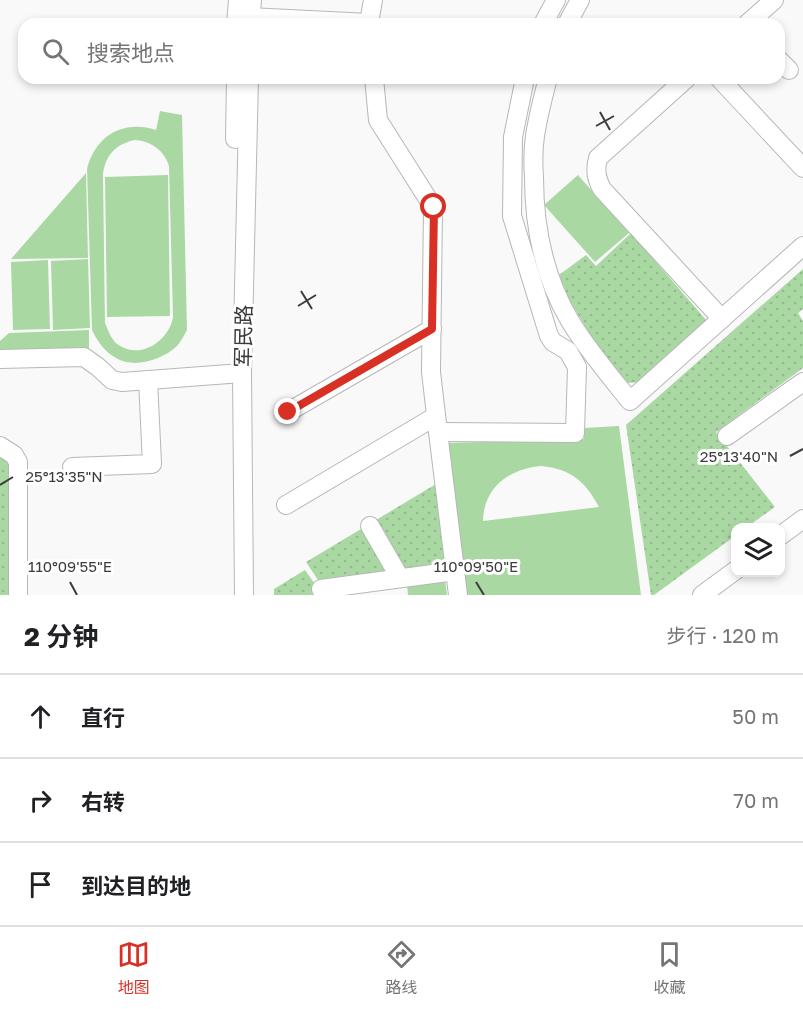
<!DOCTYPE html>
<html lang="zh">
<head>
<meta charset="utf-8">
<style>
  body { margin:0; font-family:"Golos Text","Noto Sans SC",sans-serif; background:#f6f6f6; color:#202124 }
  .controls { position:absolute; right:18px; bottom:18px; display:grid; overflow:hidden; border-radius:12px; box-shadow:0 3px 9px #0003 }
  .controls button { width:54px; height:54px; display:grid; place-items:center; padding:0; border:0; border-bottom:2px solid #e0e0e0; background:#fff; color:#202124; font:30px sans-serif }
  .stop { position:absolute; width:18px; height:18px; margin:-14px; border:4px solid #d93025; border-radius:50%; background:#fff }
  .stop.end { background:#d93025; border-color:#fff; box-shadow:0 2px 6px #0008 }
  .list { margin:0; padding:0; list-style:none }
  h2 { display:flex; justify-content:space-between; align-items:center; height:78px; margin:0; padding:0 24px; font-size:26px }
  h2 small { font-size:20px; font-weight:400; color:#757577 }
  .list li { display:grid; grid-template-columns:39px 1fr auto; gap:18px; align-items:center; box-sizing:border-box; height:84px; padding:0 24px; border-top:2px solid #e0e0e0 }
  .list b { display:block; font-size:22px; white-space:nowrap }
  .list em { font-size:20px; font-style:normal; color:#757577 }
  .icon { flex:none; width:33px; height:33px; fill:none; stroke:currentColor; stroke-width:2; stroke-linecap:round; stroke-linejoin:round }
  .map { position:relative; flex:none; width:803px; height:595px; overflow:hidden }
  .search { position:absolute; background:#fff; box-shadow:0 3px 9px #0003; left:18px; right:18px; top:18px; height:66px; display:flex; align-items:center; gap:15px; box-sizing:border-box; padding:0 21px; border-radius:18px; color:#757577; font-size:22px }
  .sheet { height:330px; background:#fff }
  nav { display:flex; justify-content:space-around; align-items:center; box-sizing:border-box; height:84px; border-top:2px solid #e0e0e0; background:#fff; font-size:16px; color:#757577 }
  nav a { display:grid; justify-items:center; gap:3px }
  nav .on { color:#d93025 }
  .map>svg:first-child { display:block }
  .grass { fill:url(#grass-dots) }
  .pitch { fill:#aad8a3; fill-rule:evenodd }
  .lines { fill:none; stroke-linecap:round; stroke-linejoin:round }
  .minor-casing { stroke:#b7b7b8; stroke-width:20 }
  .minor { stroke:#fff; stroke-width:18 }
  .route { stroke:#d93025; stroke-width:8 }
  .ticks { fill:none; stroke:#3c3c3c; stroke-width:2 }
  .labels { text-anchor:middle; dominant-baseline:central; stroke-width:6; stroke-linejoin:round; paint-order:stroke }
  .street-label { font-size:21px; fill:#3c3c3c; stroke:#fff }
  .ticks-label { font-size:15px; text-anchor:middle; fill:#3c3c3c; stroke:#fff; stroke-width:6; stroke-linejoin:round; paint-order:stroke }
</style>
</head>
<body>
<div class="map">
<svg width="803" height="595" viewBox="0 0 803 595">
  <defs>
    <pattern id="grass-dots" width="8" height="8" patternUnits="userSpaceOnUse" patternTransform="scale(1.5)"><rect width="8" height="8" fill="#aad8a3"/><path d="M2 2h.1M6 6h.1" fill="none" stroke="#93ba8d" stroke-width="1.8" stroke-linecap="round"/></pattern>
  </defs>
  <rect width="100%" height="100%" fill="#f9f9fa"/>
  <g class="grass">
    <polygon points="631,233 707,321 641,382 627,383 598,348 570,301 559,275 586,255 596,266"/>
    <polygon points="803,269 803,309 798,313 803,321 803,368 716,432 775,507 747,527 736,528 735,536 654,595 651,595 626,425"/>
    <polygon points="0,450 11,463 11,595 0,595"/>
    <polygon points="436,484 447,567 320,583 306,562"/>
    <polygon points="305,570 317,587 318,595 274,595 274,589"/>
  </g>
  <g class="pitch">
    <path d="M 160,111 L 182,115 L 187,330 C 184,336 181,341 177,346 C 162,360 134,369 116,358 C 105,352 97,341 92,330 L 87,169 C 95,136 123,119 156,130 ZM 135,140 C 151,141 164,150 169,166 L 173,317 C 169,341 140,361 117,344 C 111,339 108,330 105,323 L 103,175 C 105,155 116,144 135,140 Z"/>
    <polygon points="86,173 88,258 11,259"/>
    <polygon points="168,175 170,316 107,317 105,177"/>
    <polygon points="578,175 629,233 595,262 544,205"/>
    <polygon points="88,259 90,328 53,330 51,261"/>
    <polygon points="48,260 50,329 13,330 11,262"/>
    <polygon points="89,330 89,351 0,353 0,341 9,333"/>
    <path d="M 619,426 L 641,595 L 465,595 L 447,443 L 584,439 L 584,428 ZM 541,466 C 571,469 585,481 599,507 L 483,521 C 484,487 509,469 541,466 Z"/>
    <polygon points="445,580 447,595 408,595 407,585"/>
  </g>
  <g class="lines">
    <g class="minor-casing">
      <g id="minor">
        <polyline points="250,17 369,23 369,24"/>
        <polyline points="369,23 373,0"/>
        <polyline points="236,24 238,0"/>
        <polyline points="250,24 252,0"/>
        <polyline points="543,24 556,0"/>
        <polyline points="567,24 580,0"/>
        <polyline points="747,24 774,0"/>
        <polyline points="779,60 789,70"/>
        <polyline points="374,78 378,120 433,207 431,372 438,432 458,595"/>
        <path d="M 548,78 C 543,97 538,116 535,136 C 533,149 533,163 534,177 C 534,227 544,277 570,321 C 587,349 609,375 630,401 L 803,246"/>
        <path d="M 687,78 L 598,158 C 595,170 596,178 602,189 L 722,319"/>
        <polyline points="719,78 803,168"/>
        <polyline points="235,139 236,78"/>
        <polyline points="0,359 84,357 98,367 112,380 122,382 242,373"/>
        <polyline points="288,412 432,329"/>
        <polyline points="438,432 575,433 577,367 568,351 553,342 549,336 512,216 513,137 525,78"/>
        <polyline points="727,436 803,382"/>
        <polyline points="0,446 14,455 18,462 18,595"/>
        <polyline points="72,467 152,464 148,380"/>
        <polyline points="286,505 436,416"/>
        <polyline points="370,526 400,578"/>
        <polyline points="780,536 803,519"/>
        <polyline points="321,589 455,571"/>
        <polyline points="244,595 242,373 249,78"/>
        <polyline points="702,595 736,570"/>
      </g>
    </g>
    <use href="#minor" class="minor"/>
  </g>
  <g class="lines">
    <polyline class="route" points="288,412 432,329 434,207"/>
  </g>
  <path class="ticks" d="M 600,112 L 610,130M 596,126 L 614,116M 301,291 L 312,309M 298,306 L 316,295M 790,456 L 803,449M 0,485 L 13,477M 70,582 L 77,595M 476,582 L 484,595"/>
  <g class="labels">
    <g class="street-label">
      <text transform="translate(243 336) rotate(-89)">军民路</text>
    </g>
  </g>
  <g class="ticks-label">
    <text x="739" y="462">25°13'40"N</text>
    <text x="64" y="482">25°13'35"N</text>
    <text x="70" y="572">110°09'55"E</text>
    <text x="476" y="572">110°09'50"E</text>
  </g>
</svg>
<div class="controls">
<button><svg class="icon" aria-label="layers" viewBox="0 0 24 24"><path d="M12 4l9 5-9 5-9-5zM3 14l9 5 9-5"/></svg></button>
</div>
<div class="stop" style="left:434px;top:207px"></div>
<div class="stop end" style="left:288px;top:412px"></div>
<div class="search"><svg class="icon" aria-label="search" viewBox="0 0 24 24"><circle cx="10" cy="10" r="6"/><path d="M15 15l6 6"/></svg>搜索地点</div>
</div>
<section class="sheet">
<h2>2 分钟<small>步行 · 120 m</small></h2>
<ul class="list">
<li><svg class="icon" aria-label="ahead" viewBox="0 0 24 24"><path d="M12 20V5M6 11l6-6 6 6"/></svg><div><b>直行</b></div><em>50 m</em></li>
<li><svg class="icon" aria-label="right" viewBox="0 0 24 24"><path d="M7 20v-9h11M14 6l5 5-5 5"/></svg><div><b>右转</b></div><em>70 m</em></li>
<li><svg class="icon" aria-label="arrive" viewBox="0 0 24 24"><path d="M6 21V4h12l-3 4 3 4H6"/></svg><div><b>到达目的地</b></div></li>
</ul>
</section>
<nav>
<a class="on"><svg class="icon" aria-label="map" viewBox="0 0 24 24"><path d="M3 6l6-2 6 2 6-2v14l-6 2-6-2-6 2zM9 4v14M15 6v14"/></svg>地图</a>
<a><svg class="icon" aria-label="directions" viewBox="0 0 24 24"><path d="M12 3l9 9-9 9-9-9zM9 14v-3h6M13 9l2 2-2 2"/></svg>路线</a>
<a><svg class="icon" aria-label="saved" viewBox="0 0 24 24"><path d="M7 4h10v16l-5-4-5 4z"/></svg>收藏</a>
</nav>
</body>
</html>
